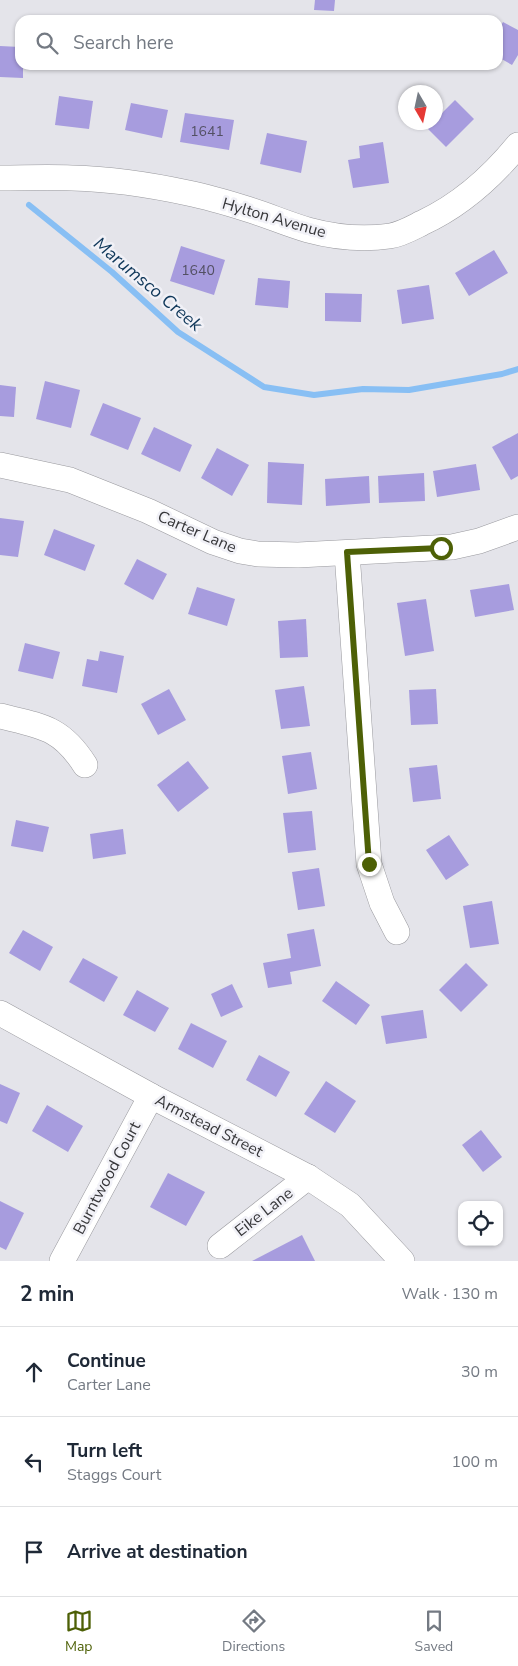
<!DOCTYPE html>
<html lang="en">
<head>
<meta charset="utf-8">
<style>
  body { margin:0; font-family:"Nunito Sans",sans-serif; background:#f6f6f7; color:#1f2937 }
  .controls { position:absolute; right:15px; bottom:15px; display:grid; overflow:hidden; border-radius:10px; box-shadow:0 1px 4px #0004 }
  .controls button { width:45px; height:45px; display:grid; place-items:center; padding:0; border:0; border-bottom:1px solid #e0e1e3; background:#fff; color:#1f2937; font:25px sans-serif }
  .compass { position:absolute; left:398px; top:85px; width:45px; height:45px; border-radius:50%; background:#fff; box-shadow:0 1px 4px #0004; rotate:171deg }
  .stop { position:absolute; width:15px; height:15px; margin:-11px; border:4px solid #4d6006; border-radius:50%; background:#fff }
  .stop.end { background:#4d6006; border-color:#fff; box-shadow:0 1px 5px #0008 }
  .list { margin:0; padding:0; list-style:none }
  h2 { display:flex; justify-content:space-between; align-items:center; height:65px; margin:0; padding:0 20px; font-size:21px }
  h2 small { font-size:16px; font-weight:400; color:#747a83 }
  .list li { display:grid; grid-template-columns:32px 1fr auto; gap:15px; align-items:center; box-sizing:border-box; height:90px; padding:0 20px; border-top:1px solid #e0e1e3 }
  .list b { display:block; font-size:19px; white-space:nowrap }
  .list p { margin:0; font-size:16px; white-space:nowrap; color:#747a83 }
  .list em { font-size:16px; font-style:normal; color:#747a83 }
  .icon { flex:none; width:28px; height:28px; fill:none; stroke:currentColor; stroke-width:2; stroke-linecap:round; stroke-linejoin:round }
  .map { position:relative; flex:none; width:518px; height:1261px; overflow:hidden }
  .search { position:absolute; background:#fff; box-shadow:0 1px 4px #0004; left:15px; right:15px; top:15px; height:55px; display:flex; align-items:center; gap:12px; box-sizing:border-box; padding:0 18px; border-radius:15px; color:#747a83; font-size:19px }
  .sheet { height:335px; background:#fff }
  nav { display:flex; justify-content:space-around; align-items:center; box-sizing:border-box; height:70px; border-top:1px solid #e0e1e3; background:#fff; font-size:14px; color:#747a83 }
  nav a { display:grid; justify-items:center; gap:2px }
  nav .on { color:#4d6006 }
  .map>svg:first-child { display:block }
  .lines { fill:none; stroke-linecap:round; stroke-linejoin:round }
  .stream { stroke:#88bff4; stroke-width:6 }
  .building { fill:#a79cde }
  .minor-casing { stroke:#99999e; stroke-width:26 }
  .minor { stroke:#fff; stroke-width:25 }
  .route { stroke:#4d6006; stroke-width:6 }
  .labels { text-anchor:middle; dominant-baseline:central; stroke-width:5; stroke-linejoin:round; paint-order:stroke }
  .number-label { font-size:14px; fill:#535063 }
  .street-label { font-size:16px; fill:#37373a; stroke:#f1f1f7 }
  .water-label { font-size:18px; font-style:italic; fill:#0f3759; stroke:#f1f1f7 }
</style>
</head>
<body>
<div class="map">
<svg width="518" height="1261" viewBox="0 0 518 1261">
  <rect width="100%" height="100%" fill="#e4e4ea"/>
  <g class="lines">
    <polyline class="stream" points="29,205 112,272 178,332 264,387 314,395 363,389 409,390 502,374 518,369"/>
  </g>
  <g class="building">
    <polygon points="315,0 335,0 334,11 314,10"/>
    <polygon points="503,22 518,30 518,55 512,65 498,57 498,29 499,29"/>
    <polygon points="0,46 20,47 20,65 23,65 23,78 0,77"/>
    <polygon points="59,96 93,101 89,129 55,125"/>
    <polygon points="455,100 474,119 446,147 427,128 432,122 436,122 436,119"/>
    <polygon points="131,103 168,110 162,138 125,130"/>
    <polygon points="185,113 234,120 229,150 180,142"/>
    <polygon points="267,133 307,141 301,173 260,164"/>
    <polygon points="383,142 389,183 353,188 348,160 360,158 359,146"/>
    <polygon points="181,246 225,260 214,295 170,281"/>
    <polygon points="494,250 508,273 469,296 455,273"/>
    <polygon points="258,278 290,281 288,308 255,305"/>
    <polygon points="429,285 434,319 402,324 397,290"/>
    <polygon points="325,293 362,294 361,322 325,321"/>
    <polygon points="45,381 80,390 71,428 36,419"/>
    <polygon points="0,385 16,387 14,417 0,416"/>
    <polygon points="103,403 141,418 128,450 90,435"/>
    <polygon points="154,427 192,445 180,472 141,454"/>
    <polygon points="518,433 518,476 511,480 492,447"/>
    <polygon points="217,448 249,465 232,496 201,478"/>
    <polygon points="268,462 304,464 302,505 267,503"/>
    <polygon points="476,464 480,490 437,497 433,471"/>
    <polygon points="424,473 425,501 379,503 378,476"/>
    <polygon points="369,476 370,503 326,506 325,479"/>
    <polygon points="0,518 24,521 18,557 0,555"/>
    <polygon points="54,529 95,545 85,571 44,555"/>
    <polygon points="137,559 167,574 153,600 124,584"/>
    <polygon points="509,584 514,610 475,617 470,590"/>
    <polygon points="197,587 235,599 227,626 188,614"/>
    <polygon points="426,599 434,651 405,656 397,603"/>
    <polygon points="306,619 308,657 280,658 278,621"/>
    <polygon points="25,643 60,652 53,679 18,671"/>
    <polygon points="100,651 124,656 117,693 82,686 87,659 98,661"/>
    <polygon points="304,686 310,726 281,729 275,690"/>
    <polygon points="169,689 186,720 158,735 141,704"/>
    <polygon points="436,689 438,724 411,725 409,690"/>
    <polygon points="311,752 317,789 288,794 282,756"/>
    <polygon points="188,761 209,788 178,812 157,785"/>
    <polygon points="437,765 441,799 413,802 409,768"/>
    <polygon points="312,811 316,850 288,853 283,813"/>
    <polygon points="16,820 49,827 43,852 11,846"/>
    <polygon points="123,829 126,854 93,859 90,834"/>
    <polygon points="449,835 469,865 446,880 426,850"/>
    <polygon points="319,868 325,906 298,910 292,872"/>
    <polygon points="492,901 499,944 470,948 463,906"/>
    <polygon points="314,929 321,966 290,972 292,984 268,988 263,963 291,958 287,934"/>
    <polygon points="23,930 53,947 40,971 9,953"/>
    <polygon points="83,958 118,977 104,1002 69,982"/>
    <polygon points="466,963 488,985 461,1012 439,990"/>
    <polygon points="336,981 370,1005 356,1025 322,1001"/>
    <polygon points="232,984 243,1007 221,1017 211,994"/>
    <polygon points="137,990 169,1008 155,1032 123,1015"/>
    <polygon points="423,1010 427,1038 386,1044 381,1016"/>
    <polygon points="191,1023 227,1041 213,1068 178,1049"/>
    <polygon points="259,1055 290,1072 276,1097 246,1080"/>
    <polygon points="326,1081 356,1101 335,1133 304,1114"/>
    <polygon points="0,1084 20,1093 7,1124 0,1121"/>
    <polygon points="47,1105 83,1126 68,1152 32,1131"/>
    <polygon points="481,1130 502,1157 483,1172 462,1145"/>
    <polygon points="168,1173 205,1192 186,1226 150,1207"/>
    <polygon points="0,1201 24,1213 6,1250 0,1247"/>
    <polygon points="302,1235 315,1261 252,1261"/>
  </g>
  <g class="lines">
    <g class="minor-casing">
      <g id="minor">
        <path d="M 0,178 C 24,178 48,177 72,178 C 111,179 151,185 188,193 C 208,197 228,203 247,209 C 267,215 287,224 308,230 C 334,237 363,240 390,236 C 402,234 412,228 422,223 C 461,205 491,178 518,145"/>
        <polyline points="0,465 70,480 148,511 213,542 240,551 258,554 298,555 452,547 479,541 518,527"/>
        <polyline points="347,553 369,864 382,903 397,932"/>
        <path d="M 0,716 C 41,726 61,727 85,765"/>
        <polyline points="0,1013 151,1096 308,1177 350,1205 402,1261"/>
        <polyline points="220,1246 308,1177"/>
        <polyline points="62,1261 151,1096"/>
      </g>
    </g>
    <use href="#minor" class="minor"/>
  </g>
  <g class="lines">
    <polyline class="route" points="369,864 347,552 441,548"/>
  </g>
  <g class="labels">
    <g class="number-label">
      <text x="207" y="131">1641</text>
      <text x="198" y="270">1640</text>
    </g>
    <g class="street-label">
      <text transform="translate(274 218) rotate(16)">Hylton Avenue</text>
      <text transform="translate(197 532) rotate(23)">Carter Lane</text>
      <text transform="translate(209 1126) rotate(27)">Armstead Street</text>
      <text transform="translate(107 1178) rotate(-62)">Burntwood Court</text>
      <text transform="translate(264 1212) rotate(-38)">Eike Lane</text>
    </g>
    <g class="water-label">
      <text transform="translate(148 284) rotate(40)">Marumsco Creek</text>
    </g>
  </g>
</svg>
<div class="controls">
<button><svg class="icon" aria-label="locate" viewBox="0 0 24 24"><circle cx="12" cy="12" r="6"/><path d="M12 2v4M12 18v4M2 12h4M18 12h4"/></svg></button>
</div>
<svg class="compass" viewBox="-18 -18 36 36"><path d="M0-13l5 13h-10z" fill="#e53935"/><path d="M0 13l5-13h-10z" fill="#747a83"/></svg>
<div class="stop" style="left:441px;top:548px"></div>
<div class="stop end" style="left:369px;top:864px"></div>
<div class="search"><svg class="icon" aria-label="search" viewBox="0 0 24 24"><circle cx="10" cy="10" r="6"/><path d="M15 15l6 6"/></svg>Search here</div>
</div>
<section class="sheet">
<h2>2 min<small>Walk · 130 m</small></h2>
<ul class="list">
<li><svg class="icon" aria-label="ahead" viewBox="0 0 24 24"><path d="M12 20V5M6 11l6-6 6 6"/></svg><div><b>Continue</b><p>Carter Lane</p></div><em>30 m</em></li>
<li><svg class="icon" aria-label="left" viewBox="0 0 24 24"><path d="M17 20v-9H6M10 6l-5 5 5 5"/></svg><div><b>Turn left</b><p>Staggs Court</p></div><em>100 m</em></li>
<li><svg class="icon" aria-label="arrive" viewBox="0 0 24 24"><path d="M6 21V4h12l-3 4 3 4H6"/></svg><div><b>Arrive at destination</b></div></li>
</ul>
</section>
<nav>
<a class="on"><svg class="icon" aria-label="map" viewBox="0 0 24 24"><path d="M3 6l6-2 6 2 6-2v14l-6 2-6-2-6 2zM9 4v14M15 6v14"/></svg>Map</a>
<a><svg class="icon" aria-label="directions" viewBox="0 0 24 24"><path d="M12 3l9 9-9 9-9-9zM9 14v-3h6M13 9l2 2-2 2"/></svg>Directions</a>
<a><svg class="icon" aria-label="saved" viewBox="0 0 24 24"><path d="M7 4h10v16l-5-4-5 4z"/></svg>Saved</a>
</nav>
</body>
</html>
